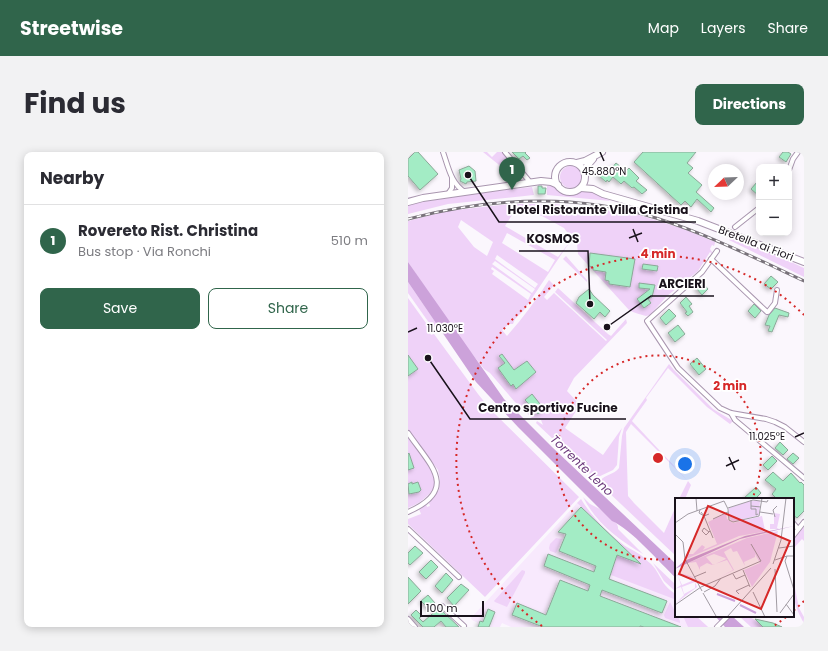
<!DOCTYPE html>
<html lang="en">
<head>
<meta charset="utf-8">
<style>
  body { margin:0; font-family:Poppins,sans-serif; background:#f2f2f3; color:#2b2b33 }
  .controls { position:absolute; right:12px; top:12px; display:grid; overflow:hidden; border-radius:8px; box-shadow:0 2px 10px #0003 }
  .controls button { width:36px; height:36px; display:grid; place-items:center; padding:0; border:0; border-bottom:1px solid #e1e1e2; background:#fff; color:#2b2b33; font:20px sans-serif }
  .compass { position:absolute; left:300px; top:12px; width:36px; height:36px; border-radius:50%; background:#fff; box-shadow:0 2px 10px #0003; rotate:247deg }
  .scale { position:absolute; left:12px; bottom:10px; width:64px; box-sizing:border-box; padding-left:4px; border:2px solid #19121b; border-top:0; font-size:11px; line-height:14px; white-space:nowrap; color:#19121b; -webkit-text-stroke:3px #fff; paint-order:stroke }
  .you { position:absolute; left:277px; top:312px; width:14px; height:14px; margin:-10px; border:3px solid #fff; border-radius:50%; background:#1a73e8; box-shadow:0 0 0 6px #1a73e833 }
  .badge { display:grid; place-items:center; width:26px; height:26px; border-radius:50%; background:#30654b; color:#fff; font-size:13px; font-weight:700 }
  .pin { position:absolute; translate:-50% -33px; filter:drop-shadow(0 1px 2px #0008) }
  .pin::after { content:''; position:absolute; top:21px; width:14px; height:12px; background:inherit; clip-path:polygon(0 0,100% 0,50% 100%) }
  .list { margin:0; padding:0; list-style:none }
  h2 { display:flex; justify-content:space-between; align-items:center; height:52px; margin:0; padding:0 16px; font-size:17px }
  h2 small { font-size:13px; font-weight:400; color:#7c7c81 }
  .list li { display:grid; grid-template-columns:26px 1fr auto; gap:12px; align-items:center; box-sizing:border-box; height:72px; padding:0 16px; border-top:1px solid #e1e1e2 }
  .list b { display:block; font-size:15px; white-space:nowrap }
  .list p { margin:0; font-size:13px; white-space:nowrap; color:#7c7c81 }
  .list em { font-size:13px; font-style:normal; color:#7c7c81 }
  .actions { display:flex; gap:8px; padding:12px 16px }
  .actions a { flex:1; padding:9px 0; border:1px solid #30654b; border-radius:8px; text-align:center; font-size:14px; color:#30654b }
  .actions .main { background:#30654b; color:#fff }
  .map { position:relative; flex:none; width:396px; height:475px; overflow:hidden; border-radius:8px }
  header { display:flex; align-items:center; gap:24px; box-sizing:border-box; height:56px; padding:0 20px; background:#30654b; color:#fff }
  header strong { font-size:19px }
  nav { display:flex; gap:22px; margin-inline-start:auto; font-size:14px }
  .intro { display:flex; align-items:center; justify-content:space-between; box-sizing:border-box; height:96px; padding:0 24px }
  h1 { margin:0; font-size:28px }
  .button { padding:10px 18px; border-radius:8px; background:#30654b; color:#fff; font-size:14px; font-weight:700 }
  main { display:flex; gap:24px; padding:0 24px }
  aside { flex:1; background:#fff; border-radius:8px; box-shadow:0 2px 10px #0003 }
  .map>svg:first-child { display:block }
  .built { fill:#f8e9fd }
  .green { fill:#efd2f8; fill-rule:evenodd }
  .water { fill:#cca2da }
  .building { fill:#a3ecc5; stroke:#8aa897; filter:url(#shadow) }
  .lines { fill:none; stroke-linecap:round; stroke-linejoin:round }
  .street-casing { stroke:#a996af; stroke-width:6 }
  .secondary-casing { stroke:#a996af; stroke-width:8 }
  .primary-casing { stroke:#a996af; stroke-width:8 }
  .street { stroke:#fff; stroke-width:4 }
  .secondary { stroke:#fff; stroke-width:6 }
  .primary { stroke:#fff; stroke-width:6 }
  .rail-casing { stroke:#79737b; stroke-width:3 }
  .rail { stroke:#fff; stroke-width:1.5; stroke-dasharray:4.5; stroke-linecap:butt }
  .ticks { fill:none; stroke:#19121b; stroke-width:1.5 }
  .ring { fill:none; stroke:#d62828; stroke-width:2; stroke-dasharray:2 4 }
  .labels { text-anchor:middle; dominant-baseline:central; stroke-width:3.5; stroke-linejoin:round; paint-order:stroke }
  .street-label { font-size:11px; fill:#19121b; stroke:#fff }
  .water-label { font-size:12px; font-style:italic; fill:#6a367a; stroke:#fff }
  .inset-river { fill:none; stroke:#cca2da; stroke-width:2 }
  .inset-road { fill:none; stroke:#a19ba3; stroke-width:1 }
  .view { fill:#d62828; fill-opacity:0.15; stroke:#d62828; stroke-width:2 }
  .inset-edge { fill:none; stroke:#19121b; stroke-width:2 }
  .ticks-label { font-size:10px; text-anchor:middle; fill:#19121b; stroke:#fff; stroke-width:3.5; stroke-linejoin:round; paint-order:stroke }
  .centre { fill:#d62828; stroke:#fff; stroke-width:2 }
  .ring-label { font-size:12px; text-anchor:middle; font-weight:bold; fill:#d62828; stroke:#fff; stroke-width:3.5; stroke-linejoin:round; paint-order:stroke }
  .leader { fill:none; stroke:#19121b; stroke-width:1.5 }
  .callout-dot { fill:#19121b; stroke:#fff; stroke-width:1.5 }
  .callout-label { font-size:12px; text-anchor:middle; font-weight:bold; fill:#19121b; stroke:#fff; stroke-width:3.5; stroke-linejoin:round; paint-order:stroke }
</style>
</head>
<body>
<header>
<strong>Streetwise</strong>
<nav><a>Map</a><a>Layers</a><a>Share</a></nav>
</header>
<div class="intro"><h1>Find us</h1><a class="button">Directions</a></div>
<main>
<aside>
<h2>Nearby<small></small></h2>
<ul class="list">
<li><span class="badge">1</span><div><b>Rovereto Rist. Christina</b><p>Bus stop · Via Ronchi</p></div><em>510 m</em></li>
</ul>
<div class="actions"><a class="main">Save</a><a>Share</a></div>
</aside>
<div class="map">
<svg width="396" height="475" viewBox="0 0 396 475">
  <defs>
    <filter id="shadow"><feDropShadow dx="-2" dy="2" stdDeviation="2" flood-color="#0004"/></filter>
  </defs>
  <rect width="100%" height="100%" fill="#fbf7fd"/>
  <polygon class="built" points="169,351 268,445 268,464 288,464 300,475 274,475 192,444 194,438 254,461 259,449 201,427 204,421 204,414 232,411 173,355 150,380 198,398 157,385 152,399 188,414 186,420 140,403 136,414 182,433 180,439 152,428 163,473 109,451 135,475 103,475 94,471 92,475 81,475 81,472 73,469 70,475 69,475 70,471 64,468 63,466"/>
  <g class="green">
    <polygon points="75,0 79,0 84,5 89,0 95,0 114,24 106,25"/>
    <circle cx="163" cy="25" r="11"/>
    <path d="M 139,34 L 146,34 C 152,39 156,45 165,42 C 168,41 170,38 174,38 C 180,37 196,46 203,49 L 139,43 Z"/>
    <polygon points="124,35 126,43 40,52 0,62 0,53 8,51 65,42"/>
    <path d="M 103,52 L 146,52 L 228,62 L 276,77 L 307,90 L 307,91 L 306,94 L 304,93 L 302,97 L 304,100 L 304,102 L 302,100 L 290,119 L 259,144 L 242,163 L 238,164 C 232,162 226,161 221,158 L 170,102 L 169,92 L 165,89 L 159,94 L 116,158 L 107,167 L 105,172 L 101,172 L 94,178 L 99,184 C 115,166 129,147 141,128 L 146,133 L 136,145 L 139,148 L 146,141 L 198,189 L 199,188 L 147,140 L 150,136 L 200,182 L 203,184 L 218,167 L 219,171 L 166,226 L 159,239 L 172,253 L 157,276 L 195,303 L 214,276 L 211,285 L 209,313 L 205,318 L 188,326 L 182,322 L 128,271 L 129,269 L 135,273 L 133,268 L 130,266 L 124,266 L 106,249 L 82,221 L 76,217 L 53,188 L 0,110 L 0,69 L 39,59 ZM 112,58 L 134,64 L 156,76 L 164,87 L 150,105 L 97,74 L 106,60 ZM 53,68 L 85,90 L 79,104 L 66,95 L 50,75 ZM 99,81 L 147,108 L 140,120 L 94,91 ZM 89,103 L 130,132 L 127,136 L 87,107 ZM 87,109 L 127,137 L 124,141 L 84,112 ZM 84,115 L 123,142 L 120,148 L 84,122 L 86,119 L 83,117 Z"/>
    <polygon points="323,86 368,103 396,116 396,125 321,88"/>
    <polygon points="158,104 179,128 179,130 155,107"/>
    <polygon points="0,130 28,171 27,175 24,175 0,141"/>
    <polygon points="0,146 23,178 22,181 23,183 26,182 70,242 83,258 171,345 77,445 0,372 0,367 13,362 11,357 18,352 19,355 22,354 21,351 31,338 32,327 30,318 0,277"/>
    <path d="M 261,212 L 266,218 L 305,257 L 325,269 L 322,272 L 299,255 L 260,216 L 238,246 L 239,248 L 224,269 L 280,329 L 283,333 L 277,347 L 271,347 L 280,329 L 223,272 L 218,280 L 220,344 L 226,351 L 256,381 L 268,354 L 268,404 L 196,336 L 192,329 C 197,322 206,323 211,316 L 214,284 L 216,276 Z"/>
    <path d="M 0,286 C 8,297 30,321 27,335 C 26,338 21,342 19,344 C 13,350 7,353 0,356 Z"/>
    <path d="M 175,345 L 182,352 L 192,357 L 209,372 L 210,375 L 210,377 L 235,402 C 211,388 188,371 175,345 Z"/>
    <path d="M 173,347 C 183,364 202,383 217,394 C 222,397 227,399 231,402 C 235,404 239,409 243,412 C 253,422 253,434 268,442 L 268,450 L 266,447 L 203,423 L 204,414 L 209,403 L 232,411 L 169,351 Z"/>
    <polygon points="396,375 396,389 394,387 385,397 385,388"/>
    <polygon points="148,386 154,387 148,401 142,399 141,396 142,392"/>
    <polygon points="245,411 268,433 268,440 256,429"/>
    <polygon points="114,418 117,419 117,421 99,455 87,450 86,449"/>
    <path d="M 385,426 L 391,456 L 396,465 L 396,471 C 386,454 385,445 385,426 Z"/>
    <polygon points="262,450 272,469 272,471 257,466 256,463"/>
    <polygon points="275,464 288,464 300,475 280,475"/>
    <path d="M 331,464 C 342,464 348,467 355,475 L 343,475 Z"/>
  </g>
  <g class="water">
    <path d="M 0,110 L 96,247 L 144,295 L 268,412 L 268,426 C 252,411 223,377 204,369 L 110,275 L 68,230 L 0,130 Z"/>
    <polygon points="307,464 324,464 336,475 317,475"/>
  </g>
  <g class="building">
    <polygon points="7,0 10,0 30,22 12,38 0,24 0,7"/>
    <polygon points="104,0 118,0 117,1 122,6 119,8 115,4 111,7"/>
    <polygon points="235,0 288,0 279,11 285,16 280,21 294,33 288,40 306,56 303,60 289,47 283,55 277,49 273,53 226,10"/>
    <polygon points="375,0 380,0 383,2 378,10 371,5"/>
    <polygon points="208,11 218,19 221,16 231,26 228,29 239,38 234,42 226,35 224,36 216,29 213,32 205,25 201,30 199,28 198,30 190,23 196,16 200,20"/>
    <polygon points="61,14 67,19 68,29 59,30 58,32 52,29 53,27 51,18"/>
    <polygon points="349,30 351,32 351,44 343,37"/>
    <polygon points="130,34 134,34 134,36 138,36 137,42 130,42"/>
    <polygon points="182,101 227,107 222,135 201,132 201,129 197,128 198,120 185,118 185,115 181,114"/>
    <polygon points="235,112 250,114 249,119 234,117"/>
    <polygon points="363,124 370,130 363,137 356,132"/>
    <polygon points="294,130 300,137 294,143 288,136"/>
    <polygon points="231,131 247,133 244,145 240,147 243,151 236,156 229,147 242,137 231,136"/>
    <polygon points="181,137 185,143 202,159 197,165 192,160 186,167 168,151 171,145"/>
    <polygon points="278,145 284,152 281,154 285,160 280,164 277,161 279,160 272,151"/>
    <polygon points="346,152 353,159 347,166 340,159"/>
    <polygon points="367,156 381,161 380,165 371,163 364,180 360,179 362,174 357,173 361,163"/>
    <polygon points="261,157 268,164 258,173 252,166"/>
    <polygon points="270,173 277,182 267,190 260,181"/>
    <polygon points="94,202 106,218 119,209 128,220 108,237 105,232 103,234 90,216 97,211 91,204"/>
    <polygon points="0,203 10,217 0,224"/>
    <polygon points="289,206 298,217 291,223 282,212"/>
    <polygon points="124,242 136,257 130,262 117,248"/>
    <polygon points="372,290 380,298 375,303 367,296"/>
    <polygon points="1,301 6,316 0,318 0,302"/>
    <polygon points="385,301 391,306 385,312 379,307"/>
    <polygon points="364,304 369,309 360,318 355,313"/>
    <polygon points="365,320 375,329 383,321 392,331 393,330 396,333 396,359 389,366 385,363 385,347 369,347 364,342 368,337 357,328"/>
    <polygon points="4,330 4,332 10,330 13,338 11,340 1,342 0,332"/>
    <polygon points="348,335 353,341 347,347 335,347"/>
    <polygon points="173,355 233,412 209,403 201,427 259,449 254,461 194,438 192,444 273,475 236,475 232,474 232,475 135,475 104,463 109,451 138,463 152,428 180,439 182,433 136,414 140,402 186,420 188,414 151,399 158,382 150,380"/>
    <polygon points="7,394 15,401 2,413 0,411 0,401"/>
    <polygon points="23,408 30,415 18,427 11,420"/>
    <polygon points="38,421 45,428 34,441 27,434"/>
    <polygon points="0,425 13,439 0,452"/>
    <polygon points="53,432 61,438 46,454 39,446"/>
    <polygon points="20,443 27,451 21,457 13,449"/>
    <polygon points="31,456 51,475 38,475 33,469 26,475 15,475 3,463 8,458 14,464 11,466 15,470"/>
    <polygon points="80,457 87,460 81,475 70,475 72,469 75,470"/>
    <polygon points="347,467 365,471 374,475 355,475"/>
  </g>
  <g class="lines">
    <g class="street-casing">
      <g id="street">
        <path d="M 35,0 C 40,14 43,32 57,40"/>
        <polyline points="97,0 122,30"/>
        <polyline points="381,18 385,7 390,0"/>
        <polyline points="40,42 44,36 44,26"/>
        <polyline points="327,75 351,56"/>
        <polyline points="309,99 294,120 239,169 270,216 312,256 323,261 358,267 367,270 377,275 396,290"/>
        <polyline points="303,107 359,160 360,160 367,151 369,138"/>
        <polyline points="323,261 327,268 396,326"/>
        <path d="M 0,281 C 22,313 52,337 0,360"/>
        <polyline points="385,371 390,377"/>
        <polyline points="0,377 51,425"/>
        <polyline points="385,384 396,370"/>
        <polyline points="34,454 56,474"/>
        <polyline points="0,467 7,475"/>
        <polyline points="309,475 320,464"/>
      </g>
    </g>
    <g class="secondary-casing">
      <g id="secondary">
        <polyline points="169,11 177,9 194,0"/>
        <polyline points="177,23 179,14 185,7"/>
      </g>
    </g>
    <g class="primary-casing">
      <g id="primary">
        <circle cx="162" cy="25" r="15"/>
        <polyline points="173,36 185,37 195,42 290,69 396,110"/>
        <polyline points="0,50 15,46 133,29 143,30 150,33"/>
      </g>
    </g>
    <use href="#street" class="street"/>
    <use href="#secondary" class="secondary"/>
    <use href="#primary" class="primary"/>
    <g class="rail-casing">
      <path id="rail" d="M 0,67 C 81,46 167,41 248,66 C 299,82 347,106 396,129"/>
    </g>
    <use href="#rail" class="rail"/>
  </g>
  <path class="ticks" d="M 192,0 L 196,9M 225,77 L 230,90M 221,86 L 234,81M 0,180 L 9,176M 387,285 L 396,281M 321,305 L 327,318M 318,314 L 331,308"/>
  <g class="ring">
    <path d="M268 406A102 102 0 1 1 344 347"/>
    <path d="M396 449A204 204 0 0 1 385 459M378 465A204 204 0 0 1 366 474M134 474A204 204 0 1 1 396 163"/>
  </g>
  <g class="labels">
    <g class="street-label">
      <text transform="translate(348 91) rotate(21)">Bretella ai Fiori</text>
    </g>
    <g class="water-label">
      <text transform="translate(174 313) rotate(44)">Torrente Leno</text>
    </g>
  </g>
  <g transform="translate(267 346)">
    <rect width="119" height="119" fill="#fbf7fd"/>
    <path d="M 75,3 L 85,3 L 84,17 L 58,24 L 54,20 L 54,10 ZM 51,15 L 52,21 L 58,25 L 87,18 L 90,32 L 93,33 L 64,38 L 11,61 L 11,56 L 18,56 L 27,47 L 30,49 L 28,52 L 42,46 L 33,24 ZM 99,15 L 105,16 L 102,30 L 104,31 L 95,31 L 95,26 L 99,26 ZM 103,33 L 95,64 L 77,89 L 69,72 L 85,65 L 80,56 L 80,59 L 69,64 L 70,68 L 62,53 L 58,54 L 56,50 L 49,54 L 59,72 L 45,79 L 58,72 L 52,62 L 37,67 L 32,65 L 25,69 L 25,72 L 21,64 L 13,65 L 72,40 ZM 39,56 L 50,60 L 51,61 L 38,67 L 31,59 ZM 8,76 L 18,79 L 22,89 L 0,106 L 9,97 L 6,89 L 0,91 L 6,87 L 3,78 L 0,78 ZM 8,77 L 18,80 L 19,82 L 7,87 L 3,78 ZM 20,84 L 20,90 L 9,96 L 7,89 Z" fill="#efd2f8" fill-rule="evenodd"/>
    <path d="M 119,28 L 65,41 L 0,71 L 9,63 L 70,38 Z" fill="#cca2da"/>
    <path class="inset-river" d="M 42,96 L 60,103M 65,107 L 81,115"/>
    <path class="inset-road" d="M 21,0 L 22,13M 76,2 L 76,8 L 86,9M 49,3 L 53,11 L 54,22 L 58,24 L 84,18 L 87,0M 76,8 L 76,11 L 81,11 L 81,17 L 83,16M 53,10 L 78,2 L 92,4 L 93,2M 25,12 L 24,15 L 29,18 L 26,14M 85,14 L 98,16M 34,16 L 29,18 L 38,40M 100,19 L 98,12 L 102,8M 38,21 L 53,14M 0,25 L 13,16 L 49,3M 34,34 L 29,30 L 27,33 L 31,37 L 35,33M 0,36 L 8,44 L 10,61 L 27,93M 104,50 L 119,48M 119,58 L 112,58 L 110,63 L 119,92M 100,62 L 112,58M 98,66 L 106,42 L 111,0M 100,71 L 102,114M 68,72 L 75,89M 58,76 L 61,81 L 70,77M 19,79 L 31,74M 29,94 L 40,88 L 46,80M 78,94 L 90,119M 28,95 L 41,118M 64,96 L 61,93 L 74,87M 111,106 L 119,117M 0,107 L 26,89 L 86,63 L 76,46M 105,115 L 119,96M 52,119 L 96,70"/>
    <path class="view" d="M 33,8 L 115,43 L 86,111 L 4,76 Z"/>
    <rect width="119" height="119" class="inset-edge"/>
  </g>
  <g class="ticks-label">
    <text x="196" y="23">45.880°N</text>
    <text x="37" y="180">11.030°E</text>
    <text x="359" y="288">11.025°E</text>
  </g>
  <circle cx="250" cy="306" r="6" class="centre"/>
  <g class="ring-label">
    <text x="250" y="106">4 min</text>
    <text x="322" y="238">2 min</text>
  </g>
  <path class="leader" d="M60 23L91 70H288M182 152L180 99H111M199 175L243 144H306M20 206L62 267H218"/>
  <g class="callout-dot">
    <circle cx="60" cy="23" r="4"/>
    <circle cx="182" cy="152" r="4"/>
    <circle cx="199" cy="175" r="4"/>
    <circle cx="20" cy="206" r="4"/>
  </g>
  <g class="callout-label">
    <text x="190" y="62">Hotel Ristorante Villa Cristina</text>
    <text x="145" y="91">KOSMOS</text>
    <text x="274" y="136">ARCIERI</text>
    <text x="140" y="260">Centro sportivo Fucine</text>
  </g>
</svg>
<div class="controls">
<button>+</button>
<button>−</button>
</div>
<svg class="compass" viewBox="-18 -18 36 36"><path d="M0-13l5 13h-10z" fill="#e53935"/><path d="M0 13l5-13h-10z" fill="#7c7c81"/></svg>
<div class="scale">100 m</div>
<div class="you"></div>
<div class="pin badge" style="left:104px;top:38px">1</div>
</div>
</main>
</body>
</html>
